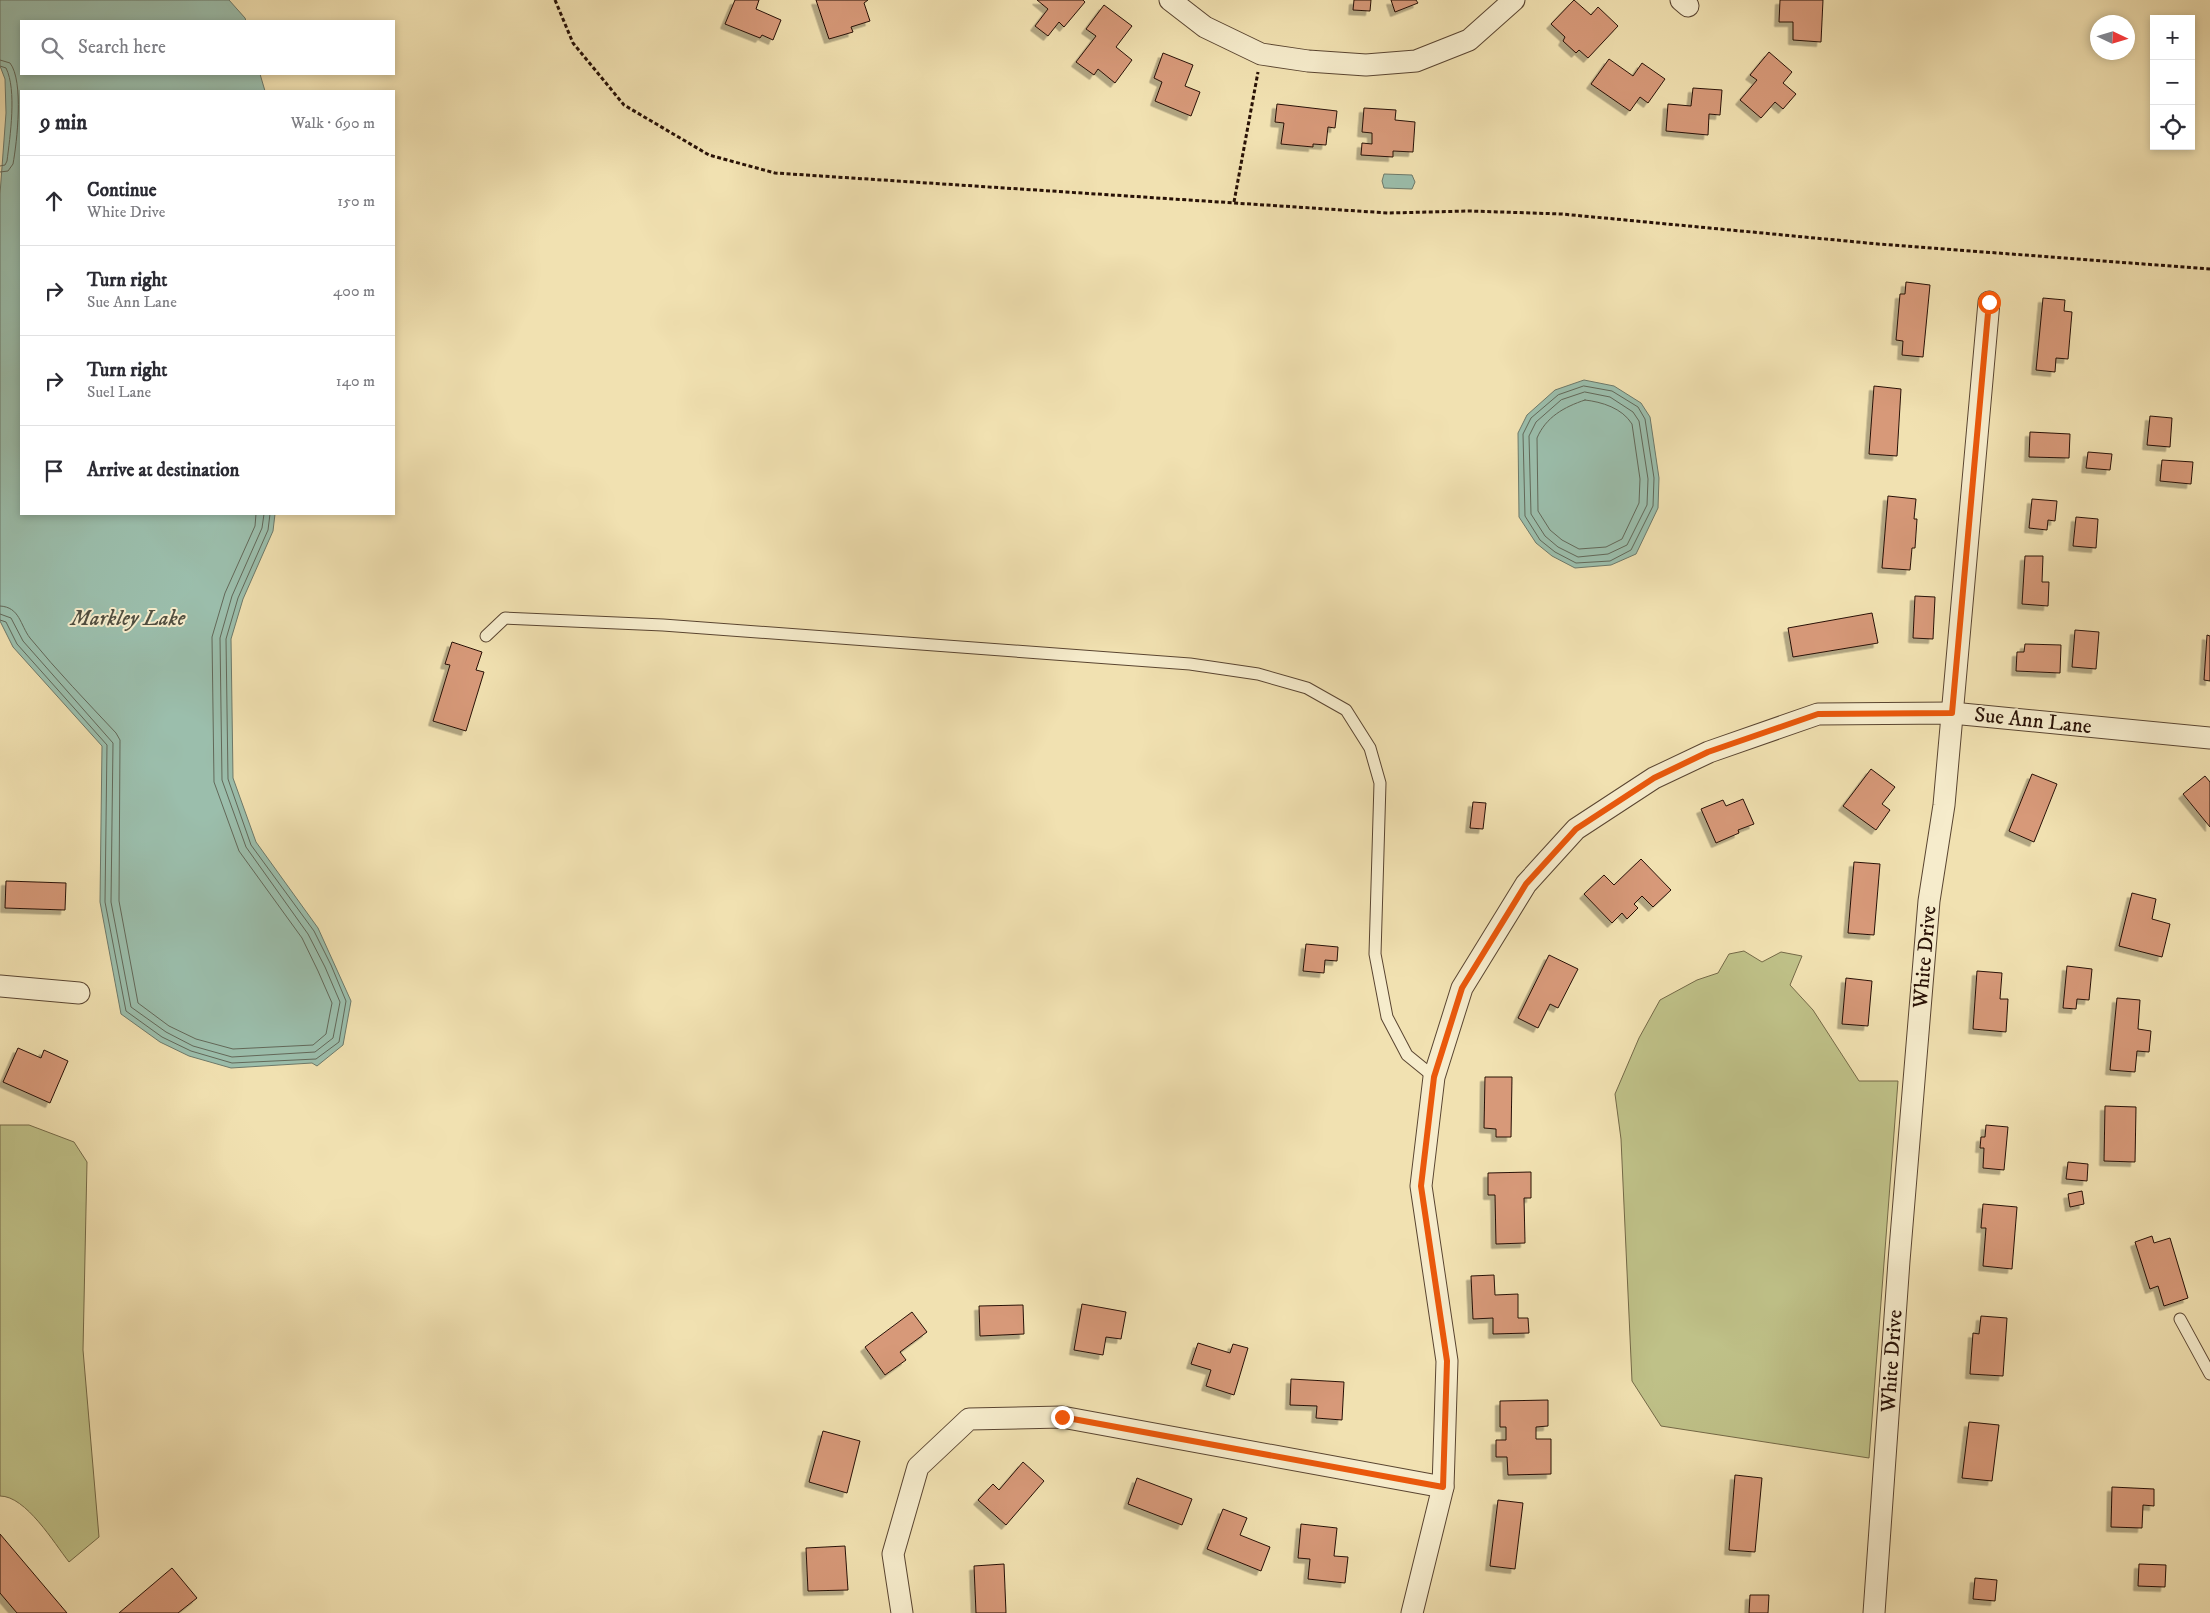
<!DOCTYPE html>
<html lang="en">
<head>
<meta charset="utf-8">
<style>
  body { margin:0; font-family:"IM FELL DW Pica",serif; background:#f7f7f7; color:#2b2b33 }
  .controls { position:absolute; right:15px; top:15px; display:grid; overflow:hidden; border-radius:0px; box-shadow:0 2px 8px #0003 }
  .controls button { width:45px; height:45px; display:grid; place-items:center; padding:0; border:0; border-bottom:1px solid #e1e1e2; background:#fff; color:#2b2b33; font:25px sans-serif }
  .compass { position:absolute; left:2090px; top:15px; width:45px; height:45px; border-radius:50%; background:#fff; box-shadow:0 2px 8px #0003; rotate:94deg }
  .stop { position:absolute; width:15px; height:15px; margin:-11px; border:4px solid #ea580c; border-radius:50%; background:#fff }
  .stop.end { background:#ea580c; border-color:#fff; box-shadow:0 1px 5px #0008 }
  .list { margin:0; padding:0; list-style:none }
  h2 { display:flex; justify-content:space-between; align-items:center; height:65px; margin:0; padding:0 20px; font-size:21px }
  h2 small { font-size:16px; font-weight:400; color:#7c7c81 }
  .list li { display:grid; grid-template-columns:32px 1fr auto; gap:15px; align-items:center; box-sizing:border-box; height:90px; padding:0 20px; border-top:1px solid #e1e1e2 }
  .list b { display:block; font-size:19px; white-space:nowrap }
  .list p { margin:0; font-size:16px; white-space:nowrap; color:#7c7c81 }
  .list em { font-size:16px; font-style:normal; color:#7c7c81 }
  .icon { flex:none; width:28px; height:28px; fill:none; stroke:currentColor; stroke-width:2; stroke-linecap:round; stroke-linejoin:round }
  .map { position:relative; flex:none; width:2210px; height:1613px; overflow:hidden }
  .search { position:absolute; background:#fff; box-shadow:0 2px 8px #0003; left:20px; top:20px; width:375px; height:55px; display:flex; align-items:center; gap:12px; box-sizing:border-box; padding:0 18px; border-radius:0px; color:#7c7c81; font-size:19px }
  .panel { position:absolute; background:#fff; box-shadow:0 2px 8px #0003; left:20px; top:90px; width:375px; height:425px; border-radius:0px }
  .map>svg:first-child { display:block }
  .green { fill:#bfc188; stroke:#746947 }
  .water { fill:#9bbeac; stroke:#6d796a }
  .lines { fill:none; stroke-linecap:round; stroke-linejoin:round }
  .shore { stroke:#626859; stroke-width:1 }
  .building { fill:#d79979; stroke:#281106; filter:url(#shadow) }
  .service-casing { stroke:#5a4531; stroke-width:13 }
  .minor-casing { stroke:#5a4531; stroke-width:23 }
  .path { stroke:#281106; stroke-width:3; stroke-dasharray:4 2.5; stroke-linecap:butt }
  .service { stroke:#f6eccc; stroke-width:11 }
  .minor { stroke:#f6eccc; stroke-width:21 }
  .route { stroke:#ea580c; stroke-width:6 }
  .labels { text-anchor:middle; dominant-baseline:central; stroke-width:4; stroke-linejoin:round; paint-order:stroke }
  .street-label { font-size:21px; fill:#281106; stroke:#f6eccc }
  .water-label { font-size:22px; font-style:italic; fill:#504e40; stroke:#f6eccc }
</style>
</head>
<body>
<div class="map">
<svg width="2210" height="1613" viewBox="0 0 2210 1613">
  <defs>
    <filter id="shadow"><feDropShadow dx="-4.5" dy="4.5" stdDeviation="0" flood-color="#0004"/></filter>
  </defs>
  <rect width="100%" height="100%" fill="#f1e1b1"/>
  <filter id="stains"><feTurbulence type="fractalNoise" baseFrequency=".004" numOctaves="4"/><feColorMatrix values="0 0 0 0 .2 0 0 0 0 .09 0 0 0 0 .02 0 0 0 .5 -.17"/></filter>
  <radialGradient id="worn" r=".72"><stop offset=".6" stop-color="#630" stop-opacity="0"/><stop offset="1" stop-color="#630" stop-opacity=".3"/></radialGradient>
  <g class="green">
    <polygon points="1744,951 1762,962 1781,952 1802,956 1790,985 1813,1010 1859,1081 1898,1081 1869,1458 1661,1426 1632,1381 1621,1139 1615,1094 1639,1038 1660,1000 1697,980 1718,973 1729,954"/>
    <path d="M 0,1125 L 29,1125 L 74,1142 L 87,1162 L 83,1350 L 99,1537 L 69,1562 C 54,1543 26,1496 0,1496 Z"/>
  </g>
  <g class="water">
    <polygon points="0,0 229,0 245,18 246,21 21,21 21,74 260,74 265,91 21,91 21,514 275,514 273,531 243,599 231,639 233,778 256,842 318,928 351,1001 343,1045 317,1066 312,1063 231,1068 189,1056 160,1042 121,1014 100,902 102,746 13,647 0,621 0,194 6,113 5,79 0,66"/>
    <polygon points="1384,174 1412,175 1415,182 1412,189 1384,188 1382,181"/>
    <polygon points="1584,380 1614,386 1641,403 1650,417 1659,478 1658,508 1636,554 1611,565 1575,568 1552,556 1536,543 1519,517 1518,433 1527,415 1555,390"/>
  </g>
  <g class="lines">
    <g class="shore">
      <path d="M 0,60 L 10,63 C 24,81 17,142 13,164 L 8,171 L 0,172"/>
      <path d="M 0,66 L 6,68 C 17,90 10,137 7,161 L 5,165 L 0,166"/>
      <polygon points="1584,386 1612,391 1638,407 1645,419 1654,478 1653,506 1631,550 1610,561 1576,563 1555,552 1540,540 1525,516 1523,434 1531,418 1558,395"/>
      <polygon points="1585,392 1610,397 1633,412 1639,421 1648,479 1647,505 1627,545 1608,554 1578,557 1558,547 1545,536 1531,514 1529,436 1536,422 1561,400"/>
      <path d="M 1585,400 C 1602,402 1622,408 1632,424 L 1640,479 L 1639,503 L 1622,539 L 1606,547 L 1579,549 L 1562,540 L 1550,530 L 1538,511 L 1537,438 C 1546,417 1564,407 1585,400 Z"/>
      <path d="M 0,606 C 20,607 20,625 30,638 C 57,671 87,702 116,733 L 120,740 L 119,901 L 138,1003 L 169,1026 L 196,1039 L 233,1049 L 313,1045 L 326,1034 L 332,1003 L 318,971 L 302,938 L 239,851 L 214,782 L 212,637 L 225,593 L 255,526 L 256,514"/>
      <polyline points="0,614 11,618 23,641 113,743 111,902 131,1007 166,1032 193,1046 232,1057 315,1052 333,1038 340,1002 325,967 308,934 246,847 222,780 220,638 232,596 262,528 264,514"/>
      <polyline points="0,620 6,622 17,644 107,745 105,902 126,1011 162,1037 191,1051 232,1063 316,1059 339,1042 346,1001 331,965 314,931 251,845 228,779 226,639 238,598 268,530 270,514"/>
    </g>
  </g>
  <g class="building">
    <polygon points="735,0 759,0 756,9 781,20 773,40 762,35 760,38 725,24"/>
    <polygon points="816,0 868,0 864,3 870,21 851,27 853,32 829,39"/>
    <polygon points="1037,0 1083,0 1085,2 1064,27 1059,22 1048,36 1035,26 1048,9"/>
    <polygon points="1354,0 1371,0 1370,11 1353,10"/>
    <polygon points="1391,0 1416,0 1418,3 1395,12"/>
    <polygon points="1574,0 1591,15 1598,7 1618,26 1588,58 1579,50 1576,53 1563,41 1565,37 1551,24"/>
    <polygon points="1780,0 1823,0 1821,42 1793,40 1793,22 1779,22"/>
    <polygon points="1104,5 1132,26 1116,47 1132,60 1115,83 1098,69 1094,75 1076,62 1096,36 1086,29"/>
    <polygon points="1769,52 1792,72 1783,83 1796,94 1783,109 1775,102 1761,118 1740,100 1757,80 1750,75"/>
    <polygon points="1163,53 1193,65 1185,86 1200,92 1191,116 1155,101 1162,82 1154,78"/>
    <polygon points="1609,59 1633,76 1642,63 1665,79 1648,103 1640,97 1630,111 1591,84"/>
    <polygon points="1693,88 1722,90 1720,115 1709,114 1708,135 1666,131 1668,104 1691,106"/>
    <polygon points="1277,104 1337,111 1335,128 1328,127 1326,145 1313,144 1313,147 1281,144 1284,123 1275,122"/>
    <polygon points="1364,108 1396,110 1395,120 1415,122 1413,152 1393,151 1393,157 1361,155 1362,143 1372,144 1372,133 1362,132"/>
    <polygon points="1906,282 1930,285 1923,357 1902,355 1903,341 1896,340 1900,294 1905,294"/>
    <polygon points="2043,298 2065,300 2064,311 2072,312 2068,359 2056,358 2055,372 2036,370"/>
    <polygon points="1874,386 1901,389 1897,456 1869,454"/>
    <polygon points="2150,416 2172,418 2170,447 2147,445"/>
    <polygon points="2030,432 2070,434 2069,458 2029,457"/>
    <polygon points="2088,452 2112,454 2110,470 2086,468"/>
    <polygon points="2162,460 2193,462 2191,484 2160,481"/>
    <polygon points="1888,496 1916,499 1914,519 1917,519 1915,548 1912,548 1910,570 1882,568"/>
    <polygon points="2032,499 2057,501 2055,521 2048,520 2047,530 2029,528"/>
    <polygon points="2076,517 2098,519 2096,548 2073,546"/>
    <polygon points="2025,556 2043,556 2042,582 2049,582 2048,606 2022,604"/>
    <polygon points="1915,596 1935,597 1933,639 1913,638"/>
    <polygon points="1872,613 1878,643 1793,657 1788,628"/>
    <polygon points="2075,630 2099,632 2096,669 2072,667"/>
    <polygon points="2207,635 2210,636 2210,681 2204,680"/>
    <polygon points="452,642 482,652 476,670 484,672 466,731 433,721 450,665 445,664"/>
    <polygon points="2025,644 2061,645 2060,673 2016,671 2017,652 2024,652"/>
    <polygon points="1871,769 1895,787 1882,804 1890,810 1876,830 1843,806"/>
    <polygon points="2032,774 2057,784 2034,842 2009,831"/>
    <polygon points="2205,776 2210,782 2210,827 2183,794"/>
    <polygon points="1743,799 1754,824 1738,830 1739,833 1716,843 1701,809 1723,800 1726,806"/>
    <polygon points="1473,802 1486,803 1483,829 1470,828"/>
    <polygon points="1641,859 1671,890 1653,907 1642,896 1634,904 1638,908 1627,919 1622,913 1612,923 1584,894 1604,875 1614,885"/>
    <polygon points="1854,862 1880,864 1874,935 1848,933"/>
    <polygon points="6,881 66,883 65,910 5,908"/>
    <polygon points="2132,893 2156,899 2152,919 2170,924 2162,957 2119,946"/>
    <polygon points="1306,944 1338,947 1337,961 1325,960 1324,973 1303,971"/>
    <polygon points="1549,955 1578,969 1558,1008 1550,1004 1538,1028 1518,1018"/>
    <polygon points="2067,966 2092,969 2089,1000 2077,999 2076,1009 2063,1008"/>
    <polygon points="1977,971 2002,973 2000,999 2008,999 2006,1032 1973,1029"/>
    <polygon points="1846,978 1872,981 1868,1026 1842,1024"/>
    <polygon points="2117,998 2140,1000 2138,1029 2151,1031 2149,1052 2137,1051 2135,1072 2110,1070"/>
    <polygon points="18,1048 41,1058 44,1050 68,1061 50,1103 3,1082"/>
    <polygon points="1485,1077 1512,1077 1511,1137 1496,1137 1496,1129 1484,1128"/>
    <polygon points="2105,1106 2136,1107 2135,1162 2104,1161"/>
    <polygon points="1986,1125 2008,1127 2004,1170 1983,1168 1984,1148 1980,1148 1981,1137 1985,1137"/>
    <polygon points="2068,1162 2088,1164 2087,1181 2066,1179"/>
    <polygon points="1531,1172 1531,1198 1524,1198 1525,1243 1496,1244 1495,1195 1488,1195 1488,1173"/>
    <polygon points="2082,1191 2084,1204 2070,1207 2068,1194"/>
    <polygon points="1983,1204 2017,1207 2012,1269 1983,1266 1986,1228 1981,1228"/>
    <polygon points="2152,1236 2154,1243 2170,1238 2188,1298 2164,1306 2158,1286 2150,1289 2135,1242"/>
    <polygon points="1494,1275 1495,1295 1518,1294 1518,1318 1528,1318 1529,1333 1493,1334 1493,1318 1473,1319 1471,1276"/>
    <polygon points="1082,1304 1126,1312 1121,1339 1106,1337 1103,1355 1074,1350"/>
    <polygon points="1023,1305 1024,1334 980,1336 979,1306"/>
    <polygon points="912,1312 927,1332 900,1352 906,1360 885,1375 865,1347"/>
    <polygon points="1981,1316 2007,1318 2003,1376 1970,1374 1973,1333 1979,1334"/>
    <polygon points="1198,1343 1230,1353 1233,1344 1248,1348 1234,1395 1206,1386 1211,1370 1191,1364"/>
    <polygon points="1291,1379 1344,1382 1342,1420 1316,1418 1317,1406 1290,1405"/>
    <polygon points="1548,1400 1548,1426 1536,1427 1536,1439 1551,1439 1551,1474 1508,1475 1507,1457 1496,1457 1496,1440 1506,1440 1506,1427 1500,1427 1500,1401"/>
    <polygon points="1969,1422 1999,1425 1992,1481 1962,1478"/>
    <polygon points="823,1431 860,1441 847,1493 809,1482"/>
    <polygon points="1023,1462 1044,1481 1006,1525 978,1500 993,1484 999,1490"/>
    <polygon points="1735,1475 1762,1478 1755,1552 1729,1550"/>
    <polygon points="1137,1478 1192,1499 1182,1525 1128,1504"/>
    <polygon points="2112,1487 2154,1489 2154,1506 2143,1505 2142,1528 2111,1527"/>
    <polygon points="1498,1500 1523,1503 1515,1569 1490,1566"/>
    <polygon points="1223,1509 1247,1518 1240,1535 1270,1547 1261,1571 1207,1549"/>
    <polygon points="1301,1524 1337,1528 1334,1556 1348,1557 1345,1583 1308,1579 1310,1559 1298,1558"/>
    <polygon points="0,1534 67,1613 17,1613 0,1593"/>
    <polygon points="845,1546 848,1590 808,1591 806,1548"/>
    <polygon points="1004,1564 1006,1613 976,1613 974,1566"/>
    <polygon points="2139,1564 2166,1565 2165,1587 2138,1586"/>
    <polygon points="172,1568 197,1598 178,1613 119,1613"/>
    <polygon points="1975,1578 1997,1580 1995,1601 1973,1599"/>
    <polygon points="1750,1595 1769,1595 1768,1613 1749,1613"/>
  </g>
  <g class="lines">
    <g class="service-casing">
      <g id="service">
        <polyline points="486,636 505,618 663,625 1190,664 1258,674 1307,688 1346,710 1370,748 1380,783 1375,954 1387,1017 1407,1055 1434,1077"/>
        <polyline points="2180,1319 2210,1374"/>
      </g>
    </g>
    <g class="minor-casing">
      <g id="minor">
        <polyline points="1170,0 1205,27 1261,54 1308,61 1366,65 1416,61 1469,40 1514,0"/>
        <polyline points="1681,0 1688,6"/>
        <polyline points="0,986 79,993"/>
        <polyline points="902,1613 893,1554 918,1467 969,1419 1062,1417 1443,1487"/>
        <polyline points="1412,1613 1443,1487 1447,1361 1421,1186 1434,1077 1462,988 1526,884 1576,829 1654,778 1709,752 1818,714 1952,713 2210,738"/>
        <polyline points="1874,1613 1899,1261 1929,901 1944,805 1989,302"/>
      </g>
    </g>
    <g class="path">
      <polyline points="555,0 573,43 624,105 709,155 775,173 1388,213 1470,211 1562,214 1878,244 2210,269"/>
      <polyline points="1234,202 1258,72"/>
    </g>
    <use href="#service" class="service"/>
    <use href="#minor" class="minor"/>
  </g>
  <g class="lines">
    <polyline class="route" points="1062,1417 1443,1487 1447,1361 1421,1186 1434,1077 1462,988 1526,884 1576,829 1654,778 1708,752 1818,714 1952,713 1989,302"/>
  </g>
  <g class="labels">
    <g class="street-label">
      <text transform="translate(2033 721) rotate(6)">Sue Ann Lane</text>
      <text transform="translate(1925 957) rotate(-85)">White Drive</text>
      <text transform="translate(1892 1361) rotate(-86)">White Drive</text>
    </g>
    <g class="water-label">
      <text x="128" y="618">Markley Lake</text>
    </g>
  </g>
  <rect width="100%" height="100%" filter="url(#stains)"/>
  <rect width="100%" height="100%" fill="url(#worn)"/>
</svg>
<div class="controls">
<button>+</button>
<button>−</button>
<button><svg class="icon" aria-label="locate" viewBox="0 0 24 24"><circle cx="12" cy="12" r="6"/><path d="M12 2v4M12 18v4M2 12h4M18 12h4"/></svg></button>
</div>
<svg class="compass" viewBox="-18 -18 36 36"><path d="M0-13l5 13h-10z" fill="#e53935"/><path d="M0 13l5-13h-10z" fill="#7c7c81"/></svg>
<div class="stop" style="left:1989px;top:302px"></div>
<div class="stop end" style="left:1062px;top:1417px"></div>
<div class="search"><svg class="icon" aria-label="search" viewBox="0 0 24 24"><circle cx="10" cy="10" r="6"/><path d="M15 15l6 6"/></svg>Search here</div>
<section class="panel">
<h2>9 min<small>Walk · 690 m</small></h2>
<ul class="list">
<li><svg class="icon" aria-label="ahead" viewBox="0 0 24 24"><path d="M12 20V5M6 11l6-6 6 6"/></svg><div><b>Continue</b><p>White Drive</p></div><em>150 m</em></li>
<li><svg class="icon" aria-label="right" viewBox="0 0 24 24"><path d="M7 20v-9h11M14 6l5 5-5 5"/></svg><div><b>Turn right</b><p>Sue Ann Lane</p></div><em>400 m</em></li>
<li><svg class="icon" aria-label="right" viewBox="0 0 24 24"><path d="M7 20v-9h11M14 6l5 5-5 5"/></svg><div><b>Turn right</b><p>Suel Lane</p></div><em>140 m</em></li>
<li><svg class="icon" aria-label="arrive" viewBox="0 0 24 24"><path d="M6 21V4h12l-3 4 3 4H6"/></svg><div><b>Arrive at destination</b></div></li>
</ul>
</section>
</div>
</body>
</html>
